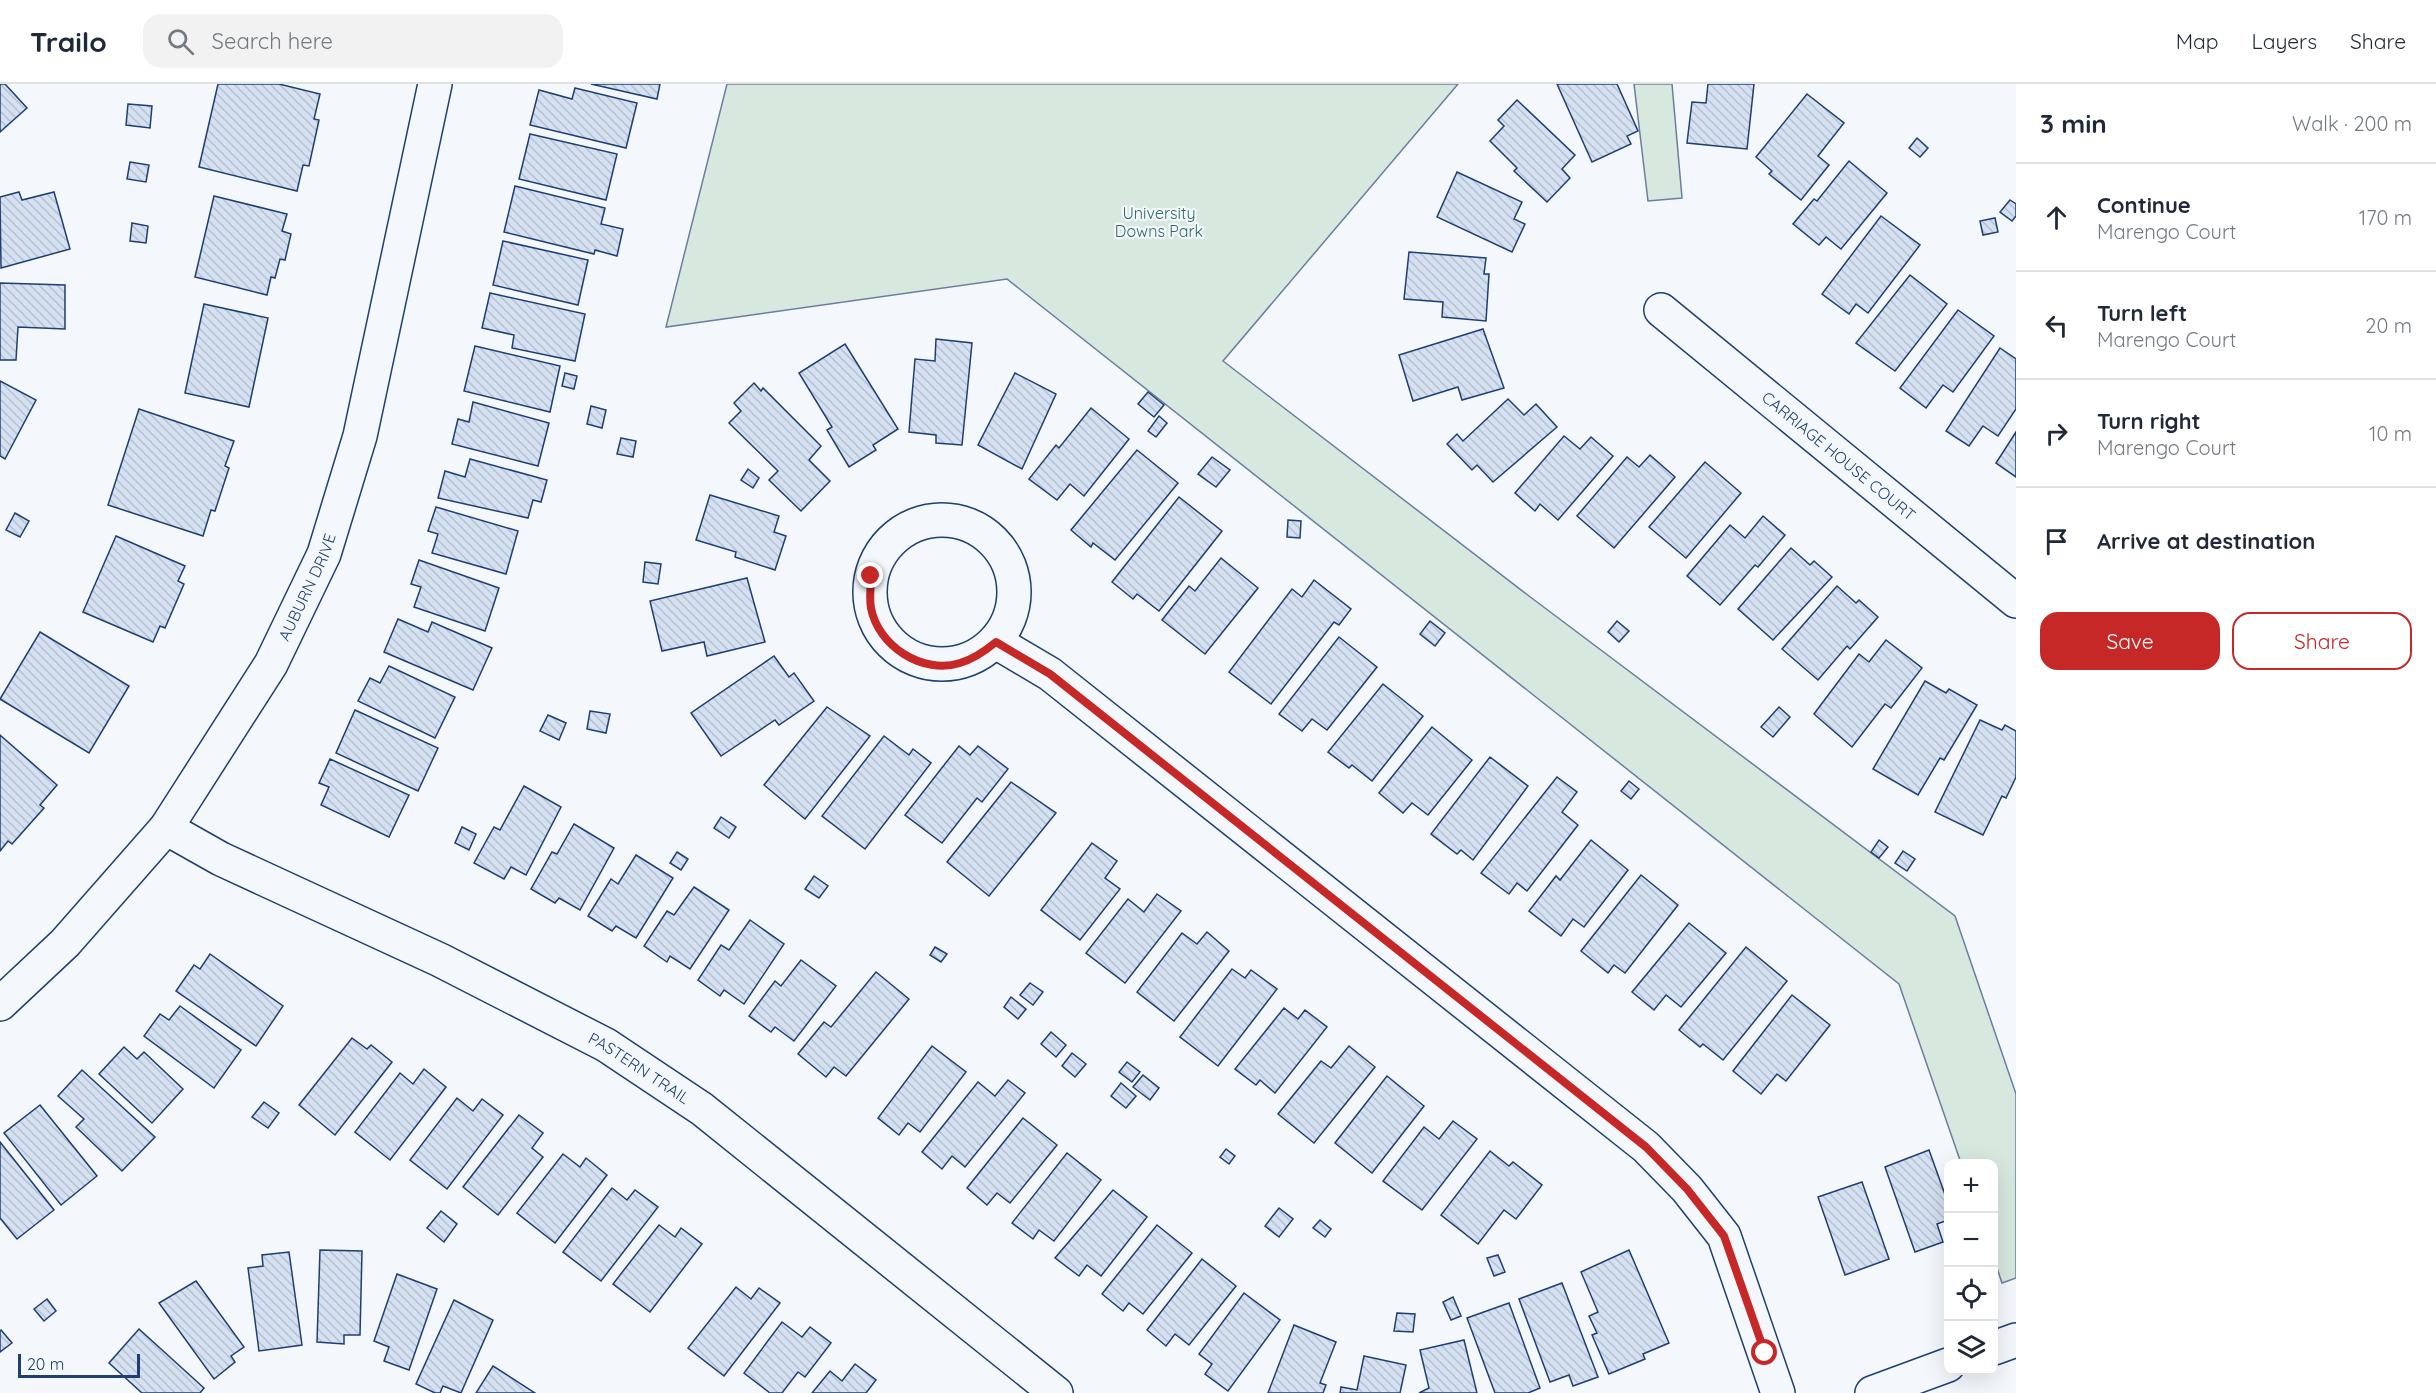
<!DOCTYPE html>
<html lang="en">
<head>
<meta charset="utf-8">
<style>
  :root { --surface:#fff; --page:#f2f2f3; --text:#1f2937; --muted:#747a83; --line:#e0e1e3; --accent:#c62828 }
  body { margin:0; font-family:Quicksand,sans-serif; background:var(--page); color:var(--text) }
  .controls { position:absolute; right:18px; bottom:18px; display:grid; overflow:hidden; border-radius:12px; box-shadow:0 6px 24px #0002 }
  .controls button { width:54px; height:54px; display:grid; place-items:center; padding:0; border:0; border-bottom:2px solid var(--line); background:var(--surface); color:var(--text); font:30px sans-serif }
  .scale { position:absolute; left:18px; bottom:15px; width:122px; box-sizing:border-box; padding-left:6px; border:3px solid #1d3f73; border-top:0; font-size:16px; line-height:21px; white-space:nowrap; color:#1d3f73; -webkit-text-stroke:4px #f4f7fb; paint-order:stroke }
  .stop { position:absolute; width:18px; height:18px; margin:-14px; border:4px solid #c62828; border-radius:50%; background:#fff }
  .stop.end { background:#c62828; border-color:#fff; box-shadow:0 2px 6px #0008 }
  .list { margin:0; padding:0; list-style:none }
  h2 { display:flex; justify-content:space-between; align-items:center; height:78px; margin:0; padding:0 24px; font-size:26px }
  h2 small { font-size:20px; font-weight:400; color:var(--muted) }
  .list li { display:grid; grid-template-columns:39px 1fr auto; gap:18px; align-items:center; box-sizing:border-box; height:108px; padding:0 24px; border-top:2px solid var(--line) }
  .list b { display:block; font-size:22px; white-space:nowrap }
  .list p { margin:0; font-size:20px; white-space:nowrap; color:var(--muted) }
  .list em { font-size:20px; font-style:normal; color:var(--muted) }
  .actions { display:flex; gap:12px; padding:18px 24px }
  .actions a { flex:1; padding:14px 0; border:2px solid var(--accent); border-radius:18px; text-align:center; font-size:21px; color:var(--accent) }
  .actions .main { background:var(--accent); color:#fff }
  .icon { flex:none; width:33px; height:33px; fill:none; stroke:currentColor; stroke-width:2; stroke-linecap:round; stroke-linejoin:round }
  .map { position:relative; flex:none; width:2016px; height:1309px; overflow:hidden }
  header { display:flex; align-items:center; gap:36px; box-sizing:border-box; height:84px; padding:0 30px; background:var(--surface); border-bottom:2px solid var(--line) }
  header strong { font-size:28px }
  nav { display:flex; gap:33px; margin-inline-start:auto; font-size:21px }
  .search { width:420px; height:54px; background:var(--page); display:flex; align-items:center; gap:15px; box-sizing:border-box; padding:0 21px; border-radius:18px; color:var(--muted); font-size:22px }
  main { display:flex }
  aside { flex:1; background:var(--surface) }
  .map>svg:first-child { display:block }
  .park { fill:#d7e8df; stroke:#687fa3; stroke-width:1.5 }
  .building { fill:url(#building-back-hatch); stroke:#1d3f73; stroke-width:1.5 }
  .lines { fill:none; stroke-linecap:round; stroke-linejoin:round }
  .minor-casing { stroke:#1d3f73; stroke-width:36 }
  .minor { stroke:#f4f7fb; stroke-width:33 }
  .route { stroke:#c62828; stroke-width:8 }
  .labels { text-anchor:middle; stroke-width:4.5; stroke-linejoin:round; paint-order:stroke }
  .park-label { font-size:16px; fill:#2c6c60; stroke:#f4f7fb }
  .street-label { font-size:16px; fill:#1d3f73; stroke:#f4f7fb }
</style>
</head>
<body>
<header>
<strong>Trailo</strong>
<div class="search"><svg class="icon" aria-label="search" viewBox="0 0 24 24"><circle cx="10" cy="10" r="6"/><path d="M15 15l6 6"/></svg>Search here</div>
<nav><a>Map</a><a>Layers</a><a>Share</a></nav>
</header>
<main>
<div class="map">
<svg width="2016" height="1309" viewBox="0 0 2016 1309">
  <defs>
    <pattern id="building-back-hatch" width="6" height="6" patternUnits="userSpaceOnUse" patternTransform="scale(1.5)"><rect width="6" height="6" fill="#d5e0f0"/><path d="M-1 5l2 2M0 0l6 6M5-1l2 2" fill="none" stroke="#b6c1d1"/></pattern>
  </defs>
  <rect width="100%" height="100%" fill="#f4f7fb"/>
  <g class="park">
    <path d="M727 0H1458L1223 277 1529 512 1955 832 2016 1010V1194L2002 1199 1994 1175V1080L1961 1079 1899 900 1007 195 666 243Z"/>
    <path d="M1634 0H1672L1682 114 1648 117Z"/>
  </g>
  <g class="building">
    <path d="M0 0H5L27 24 0 48Z"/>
    <path d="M218 0H279L320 10 314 35 319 36 309 82 303 81 297 107 199 83Z"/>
    <path d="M591 0H660L657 15Z"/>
    <path d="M1557 0H1617L1638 47 1627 52 1631 60 1592 78Z"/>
    <path d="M1708 0H1754L1747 65 1687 59 1692 18 1706 19Z"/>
    <path d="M575 4 637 19 626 64 530 41 539 6 572 15Z"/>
    <path d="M1807 10 1844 39 1818 72 1829 81 1801 116 1769 90 1772 87 1756 73Z"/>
    <path d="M1517 16 1575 71 1562 85 1570 94 1547 118 1514 87 1517 84 1490 57 1504 42 1498 36Z"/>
    <path d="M128 20 152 22 150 44 126 41Z"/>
    <path d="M530 50 617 70 606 116 519 95Z"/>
    <path d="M1917 54 1928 64 1920 73 1909 64Z"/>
    <path d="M1849 77 1887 109 1841 165 1826 153 1819 161 1793 140 1814 115 1817 117Z"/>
    <path d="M130 78 149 81 146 98 127 95Z"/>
    <path d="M1457 88 1522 118 1514 135 1525 140 1512 168 1437 133Z"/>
    <path d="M515 102 605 124 601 140 623 145 617 172 595 166 594 170 504 148Z"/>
    <path d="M19 108 22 116 54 108 70 165 1 184 0 113Z"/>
    <path d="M214 112 287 130 282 147 291 150 285 176 280 175 275 194 271 193 267 211 195 193Z"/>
    <path d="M2010 116 2016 120V132L2012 137 2000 128Z"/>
    <path d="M1881 132 1920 161 1868 229 1856 220 1849 230 1822 210Z"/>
    <path d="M1995 134 1998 148 1983 151 1980 137Z"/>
    <path d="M132 139 148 142 146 159 130 157Z"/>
    <path d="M503 157 588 176 578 221 493 201Z"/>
    <path d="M1409 168 1486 174 1484 190H1489L1486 237 1442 233 1443 218 1404 215Z"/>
    <path d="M1910 191 1947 220 1895 287 1856 259Z"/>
    <path d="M0 199 65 201V245L18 243 16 276H0Z"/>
    <path d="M490 209 585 230 575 277 512 264 514 251 482 244Z"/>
    <path d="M204 220 268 234 249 323 185 309Z"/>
    <path d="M1958 226 1994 252 1953 308 1943 301 1926 324 1900 304Z"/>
    <path d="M1483 245 1504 304 1462 316 1458 303 1413 317 1399 271Z"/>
    <path d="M936 255 972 259 962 361 936 359V351L909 348 915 275 935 277Z"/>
    <path d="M845 260 898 345 873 361 876 366 849 383 827 346 832 343 799 289Z"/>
    <path d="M475 262 560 282 550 328 464 307Z"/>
    <path d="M2000 264 2016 275V325L1998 352 1983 342 1969 362 1946 347Z"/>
    <path d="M565 289 577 292 574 305 562 302Z"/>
    <path d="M1015 289 1056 310 1022 385 978 361Z"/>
    <path d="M0 297 36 316 5 375 0 372Z"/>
    <path d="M754 299 761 307 763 304 821 362 809 376 830 397 801 427 769 396 778 387 729 339 741 327 734 319Z"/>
    <path d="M1148 308 1164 321 1154 333 1138 320Z"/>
    <path d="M1508 315 1524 331 1536 320 1557 343 1493 398 1477 381 1472 386 1447 360 1457 350 1463 357Z"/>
    <path d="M473 318 549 339 538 382 452 360 458 335 469 338Z"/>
    <path d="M591 322 606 326 602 344 587 340Z"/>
    <path d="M1091 324 1129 355 1084 412 1070 400 1057 416 1029 395 1056 361 1059 364Z"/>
    <path d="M139 325 234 357 225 382 229 384 215 427 211 426 203 452 108 421Z"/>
    <path d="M1159 332 1167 339 1156 353 1148 347Z"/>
    <path d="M2016 348V393L1996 379Z"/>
    <path d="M1564 352 1580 365 1591 353 1613 372 1558 436 1540 420 1535 427 1515 409Z"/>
    <path d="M621 354 636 357 633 373 617 370Z"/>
    <path d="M1137 366 1178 399 1115 476 1093 459 1091 463 1071 446Z"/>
    <path d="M1650 371 1675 393 1614 464 1577 432 1627 373 1639 383Z"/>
    <path d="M1212 373 1230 386 1216 403 1198 390Z"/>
    <path d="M470 375 547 396 541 418 533 416 528 434 438 414 445 387 465 393Z"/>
    <path d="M1705 378 1741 409 1686 474 1649 443Z"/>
    <path d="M748 385 759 394 753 404 741 396Z"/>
    <path d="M710 411 779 432 774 448 786 452 775 486 735 473 736 468 696 456Z"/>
    <path d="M1179 413 1222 447 1159 527 1137 510 1133 515 1112 498Z"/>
    <path d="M436 423 518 447 506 490 432 469 438 450 428 447Z"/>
    <path d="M15 429 29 437 20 453 6 446Z"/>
    <path d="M1763 432 1785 451 1758 483 1755 481 1720 521 1687 492 1730 441 1745 454Z"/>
    <path d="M1288 436 1301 437 1300 454 1287 453Z"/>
    <path d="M116 452 185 482 178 497 184 500 165 544 160 542 153 558 83 528Z"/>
    <path d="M1791 464 1810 481 1814 477 1832 493 1773 556 1738 525Z"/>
    <path d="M1221 474 1258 504 1205 570 1162 536 1189 502 1195 507Z"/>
    <path d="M419 476 499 504 485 547 414 523 421 503 411 500Z"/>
    <path d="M645 478 661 480 658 500 643 498Z"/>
    <path d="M747 494 765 558 707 572 704 558 662 567 650 517Z"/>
    <path d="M1314 496 1351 525 1339 541 1334 538 1271 620 1229 588 1292 505 1302 513Z"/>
    <path d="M1837 502 1856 519 1859 516 1878 533 1850 565 1847 562 1818 596 1782 565Z"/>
    <path d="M398 535 428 548 432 538 492 564 473 606 384 568Z"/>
    <path d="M1430 537 1445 549 1435 562 1420 550Z"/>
    <path d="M1617 537 1629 547 1619 558 1608 548Z"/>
    <path d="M40 548 129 602 89 669 0 615Z"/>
    <path d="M1339 553 1377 583 1327 646 1312 635 1302 647 1279 630Z"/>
    <path d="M1886 556 1922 584 1891 624 1885 620 1852 663 1814 630 1859 570 1869 578Z"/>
    <path d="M774 572 789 593 794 589 814 617 779 641 775 636 721 672 691 629Z"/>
    <path d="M389 582 455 613 435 654 358 617 370 594 380 599Z"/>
    <path d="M1925 597 1946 609 1949 605 1977 621 1944 676 1940 674 1918 711 1873 685Z"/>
    <path d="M1383 600 1423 632 1372 697 1352 681 1349 684 1328 668Z"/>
    <path d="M827 623 870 652 805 735 764 701Z"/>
    <path d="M1779 623 1790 633 1773 653 1761 643Z"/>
    <path d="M355 626 438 664 418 707 336 669Z"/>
    <path d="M590 627 610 630 606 649 587 645Z"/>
    <path d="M548 631 566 639 559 656 540 647Z"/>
    <path d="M1980 636 2002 646 2005 641 2016 647V693L2006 714 2002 712 1983 751 1935 728Z"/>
    <path d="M1432 643 1472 676 1428 731 1412 719 1403 729 1379 709Z"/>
    <path d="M0 651 57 701 40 721 44 724 12 760 8 757 0 767Z"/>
    <path d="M884 652 909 671 913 665 931 679 865 765 822 732Z"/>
    <path d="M959 662 970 671 978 662 1008 685 982 718 977 714 942 759 905 731Z"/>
    <path d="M1490 673 1528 702 1473 776 1461 766 1457 770 1431 750Z"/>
    <path d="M330 675 409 711 389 753 321 721 329 703 319 699Z"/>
    <path d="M1557 693 1577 708 1562 728 1578 741 1527 807 1517 799 1509 810 1481 789Z"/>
    <path d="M1629 697 1639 705 1631 715 1621 707Z"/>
    <path d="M1011 698 1056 729 989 812 947 778Z"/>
    <path d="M524 702 561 723 526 791 511 783 504 795 474 779 494 743 500 746Z"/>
    <path d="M721 733 736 743 729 754 714 744Z"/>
    <path d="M574 740 614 764 580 826 559 814 555 819 531 805 552 768 557 770Z"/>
    <path d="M462 743 476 750 469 766 455 759Z"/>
    <path d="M1591 756 1628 786 1584 843 1573 835 1561 852 1529 827 1556 792 1560 796Z"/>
    <path d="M1879 756 1888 763 1879 774 1871 768Z"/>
    <path d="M1092 759 1117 777 1105 794 1120 805 1080 856 1041 826Z"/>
    <path d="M1903 767 1915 775 1907 787 1895 779Z"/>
    <path d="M677 768 688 775 681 786 670 779Z"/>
    <path d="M636 771 673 794 636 854 616 842 612 847 588 832 611 795 618 800Z"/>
    <path d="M1641 791 1678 821 1625 889 1614 881 1608 889 1581 867Z"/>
    <path d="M814 792 828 802 819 814 805 805Z"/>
    <path d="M694 803 729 826 690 885 670 872 667 878 644 862 667 827 674 831Z"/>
    <path d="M1157 810 1181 827 1125 899 1086 869 1128 815 1144 828Z"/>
    <path d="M750 836 784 860 744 920 724 906 720 912 698 896 721 861 729 866Z"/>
    <path d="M1689 839 1726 869 1681 923 1666 911 1654 926 1632 908Z"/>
    <path d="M1207 848 1229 867 1174 937 1137 908 1182 849 1197 860Z"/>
    <path d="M935 863 947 870 941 878 930 871Z"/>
    <path d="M1746 863 1787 897 1723 976 1703 960 1700 963 1679 946Z"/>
    <path d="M210 870 283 922 256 962 176 907 194 881 200 885Z"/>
    <path d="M801 876 836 902 794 957 775 943 771 948 749 932 775 897 781 902Z"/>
    <path d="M1232 885 1245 894 1251 886 1277 905 1218 982 1180 953Z"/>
    <path d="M876 888 909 915 846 992 834 983 826 993 798 970 824 938 831 943Z"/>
    <path d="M1030 899 1043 908 1033 921 1020 911Z"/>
    <path d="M1792 911 1830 941 1786 997 1777 990 1761 1010 1733 987Z"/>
    <path d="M1011 913 1026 925 1018 935 1004 923Z"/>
    <path d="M180 922 241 966 214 1004 144 952 160 930 169 936Z"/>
    <path d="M1284 924 1298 935 1305 926 1327 943 1275 1009 1260 996 1256 1001 1235 985Z"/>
    <path d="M1051 948 1066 961 1056 973 1041 960Z"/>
    <path d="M352 954 367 965 371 961 392 978 335 1051 299 1021Z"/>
    <path d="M932 962 966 988 920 1048 908 1039 899 1051 878 1034Z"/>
    <path d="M1349 962 1375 983 1314 1059 1278 1030 1321 977 1331 984Z"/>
    <path d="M124 963 137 975 144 968 183 1005 152 1039 99 990Z"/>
    <path d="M1072 969 1086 980 1075 993 1062 982Z"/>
    <path d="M1127 978 1140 988 1132 998 1119 988Z"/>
    <path d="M424 985 446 1003 390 1076 355 1048 400 989 413 1000Z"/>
    <path d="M82 986 155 1053 122 1087 76 1043 84 1035 58 1012Z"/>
    <path d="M1143 991 1159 1004 1150 1016 1133 1003Z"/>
    <path d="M1387 992 1424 1022 1372 1089 1335 1059Z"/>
    <path d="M1008 996 1025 1009 965 1083 952 1072 942 1085 922 1068 978 998 995 1012Z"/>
    <path d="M1121 999 1136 1012 1126 1024 1111 1012Z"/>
    <path d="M457 1014 473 1027 482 1015 503 1031 447 1105 410 1076Z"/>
    <path d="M264 1018 279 1029 268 1044 252 1033Z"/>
    <path d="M40 1021 97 1092 61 1121 4 1049Z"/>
    <path d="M519 1031 543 1049 532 1064 543 1073 498 1131 463 1103Z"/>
    <path d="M1023 1034 1057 1061 1010 1119 997 1109 987 1121 967 1104Z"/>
    <path d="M1453 1037 1477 1055 1422 1126 1383 1097 1424 1043 1439 1055Z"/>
    <path d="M0 1058 54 1126 17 1155 0 1134Z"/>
    <path d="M1226 1065 1235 1072 1229 1080 1220 1073Z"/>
    <path d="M1929 1066 1948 1119V1136L1937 1140 1943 1158 1915 1168 1885 1083Z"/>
    <path d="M1490 1067 1509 1082 1513 1078 1542 1101 1516 1135 1504 1126 1478 1160 1441 1131Z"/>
    <path d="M1067 1069 1101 1096 1054 1157 1039 1146 1033 1155 1012 1139Z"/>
    <path d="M563 1070 580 1083 586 1074 607 1091 555 1159 517 1129Z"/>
    <path d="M1862 1098 1889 1175 1845 1191 1818 1113Z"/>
    <path d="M612 1104 627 1116 635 1106 658 1123 601 1197 563 1168Z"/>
    <path d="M1113 1106 1147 1133 1101 1192 1087 1181 1079 1192 1055 1174Z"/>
    <path d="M1279 1124 1293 1135 1279 1153 1265 1142Z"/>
    <path d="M441 1127 457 1140 444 1158 427 1144Z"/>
    <path d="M1320 1136 1331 1145 1325 1153 1313 1144Z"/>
    <path d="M659 1141 675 1153 681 1144 702 1160 650 1228 613 1200Z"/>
    <path d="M1157 1141 1192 1169 1143 1230 1129 1219 1123 1227 1102 1210Z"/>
    <path d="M320 1166 362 1167 360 1251H344V1260L317 1258Z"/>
    <path d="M1629 1166 1669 1259 1643 1270 1645 1275 1609 1290 1592 1251 1597 1249 1589 1232 1598 1228 1581 1188Z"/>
    <path d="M289 1168 302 1261 259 1267 248 1184 263 1182 262 1171Z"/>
    <path d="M1498 1171 1505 1188 1494 1192 1487 1174Z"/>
    <path d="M1202 1175 1236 1202 1189 1261 1175 1250 1166 1262 1147 1246Z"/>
    <path d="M397 1190 437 1205 409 1286 384 1277 389 1263 374 1257Z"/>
    <path d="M196 1197 244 1263 231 1272 235 1278 214 1295 159 1219Z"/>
    <path d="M1562 1199 1598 1293 1573 1302 1569 1291 1550 1298 1519 1215Z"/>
    <path d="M736 1203 751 1215 759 1204 780 1219 724 1292 688 1264Z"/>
    <path d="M1244 1209 1280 1236 1228 1307 1205 1290 1212 1280 1199 1270Z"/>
    <path d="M1453 1213 1461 1232 1451 1236 1443 1218Z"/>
    <path d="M47 1215 56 1227 44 1237 34 1225Z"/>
    <path d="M454 1216 493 1236 461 1309 443 1302 440 1309H435L416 1300Z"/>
    <path d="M1509 1219 1540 1304 1528 1309H1495L1467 1234Z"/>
    <path d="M1397 1229 1415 1230 1413 1248 1394 1247Z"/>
    <path d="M782 1238 802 1253 810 1243 831 1259 805 1293 798 1288 782 1309H770L744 1289Z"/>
    <path d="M1294 1241 1336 1258 1320 1299 1326 1301 1323 1309H1268Z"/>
    <path d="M139 1245 204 1304 200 1309H142L109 1279Z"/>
    <path d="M1 1246 12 1259 0 1268V1247Z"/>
    <path d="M1464 1256 1477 1309H1419L1429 1304 1420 1266Z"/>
    <path d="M1364 1272 1406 1281 1400 1309H1340L1341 1303 1357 1306Z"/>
    <path d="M855 1280 876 1296 866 1309H812L830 1287 842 1297Z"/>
    <path d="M493 1282 535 1309H476Z"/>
  </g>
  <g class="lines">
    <defs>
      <g id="minor">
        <path id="s1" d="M1661 226 2016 517"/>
        <circle cx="942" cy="508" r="72"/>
        <path d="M996 558 1050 590 1646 1063 1687 1105 1724 1152 1778 1309"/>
        <path id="s2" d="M166 744 221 775 440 876 606 961 702 1025 1056 1309"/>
        <path id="s3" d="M0 920 65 859 166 744 271 580 324 470 360 352 435 0"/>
        <path d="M1994 1264 2016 1256"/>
        <path d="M1872 1309 1948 1281"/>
      </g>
    </defs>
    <use href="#minor" class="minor-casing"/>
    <use href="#minor" class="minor"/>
  </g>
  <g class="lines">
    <path class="route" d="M871 492C871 502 869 514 871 524 878 562 923 591 960 579 974 575 985 567 996 558L1050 590 1646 1063 1687 1105 1724 1152 1765 1269"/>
  </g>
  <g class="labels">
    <g class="park-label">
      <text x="1159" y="135">University<tspan x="1159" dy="18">Downs Park</tspan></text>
    </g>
    <g class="street-label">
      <text dy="6" stroke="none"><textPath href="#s1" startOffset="230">CARRIAGE HOUSE COURT</textPath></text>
      <text dy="6" stroke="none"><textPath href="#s3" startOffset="522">AUBURN DRIVE</textPath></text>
      <text dy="6" stroke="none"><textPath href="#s2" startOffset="531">PASTERN TRAIL</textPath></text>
    </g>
  </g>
</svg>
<div class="controls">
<button>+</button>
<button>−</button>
<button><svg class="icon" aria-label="locate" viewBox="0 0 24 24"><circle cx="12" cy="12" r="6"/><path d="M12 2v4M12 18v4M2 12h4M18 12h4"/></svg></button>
<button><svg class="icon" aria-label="layers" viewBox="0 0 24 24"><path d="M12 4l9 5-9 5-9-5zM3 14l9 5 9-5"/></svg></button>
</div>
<div class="scale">20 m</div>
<div class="stop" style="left:1765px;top:1269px"></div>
<div class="stop end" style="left:871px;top:492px"></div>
</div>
<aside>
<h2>3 min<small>Walk · 200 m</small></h2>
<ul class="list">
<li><svg class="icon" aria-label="ahead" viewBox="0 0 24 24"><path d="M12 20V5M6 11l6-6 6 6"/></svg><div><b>Continue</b><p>Marengo Court</p></div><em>170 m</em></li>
<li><svg class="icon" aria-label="left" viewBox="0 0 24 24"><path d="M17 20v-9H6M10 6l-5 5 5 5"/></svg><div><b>Turn left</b><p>Marengo Court</p></div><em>20 m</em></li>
<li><svg class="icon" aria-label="right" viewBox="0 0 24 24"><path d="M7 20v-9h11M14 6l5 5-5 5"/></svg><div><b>Turn right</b><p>Marengo Court</p></div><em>10 m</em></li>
<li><svg class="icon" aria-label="arrive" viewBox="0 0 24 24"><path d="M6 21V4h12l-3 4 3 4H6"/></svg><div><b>Arrive at destination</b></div></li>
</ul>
<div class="actions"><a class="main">Save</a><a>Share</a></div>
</aside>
</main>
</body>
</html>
